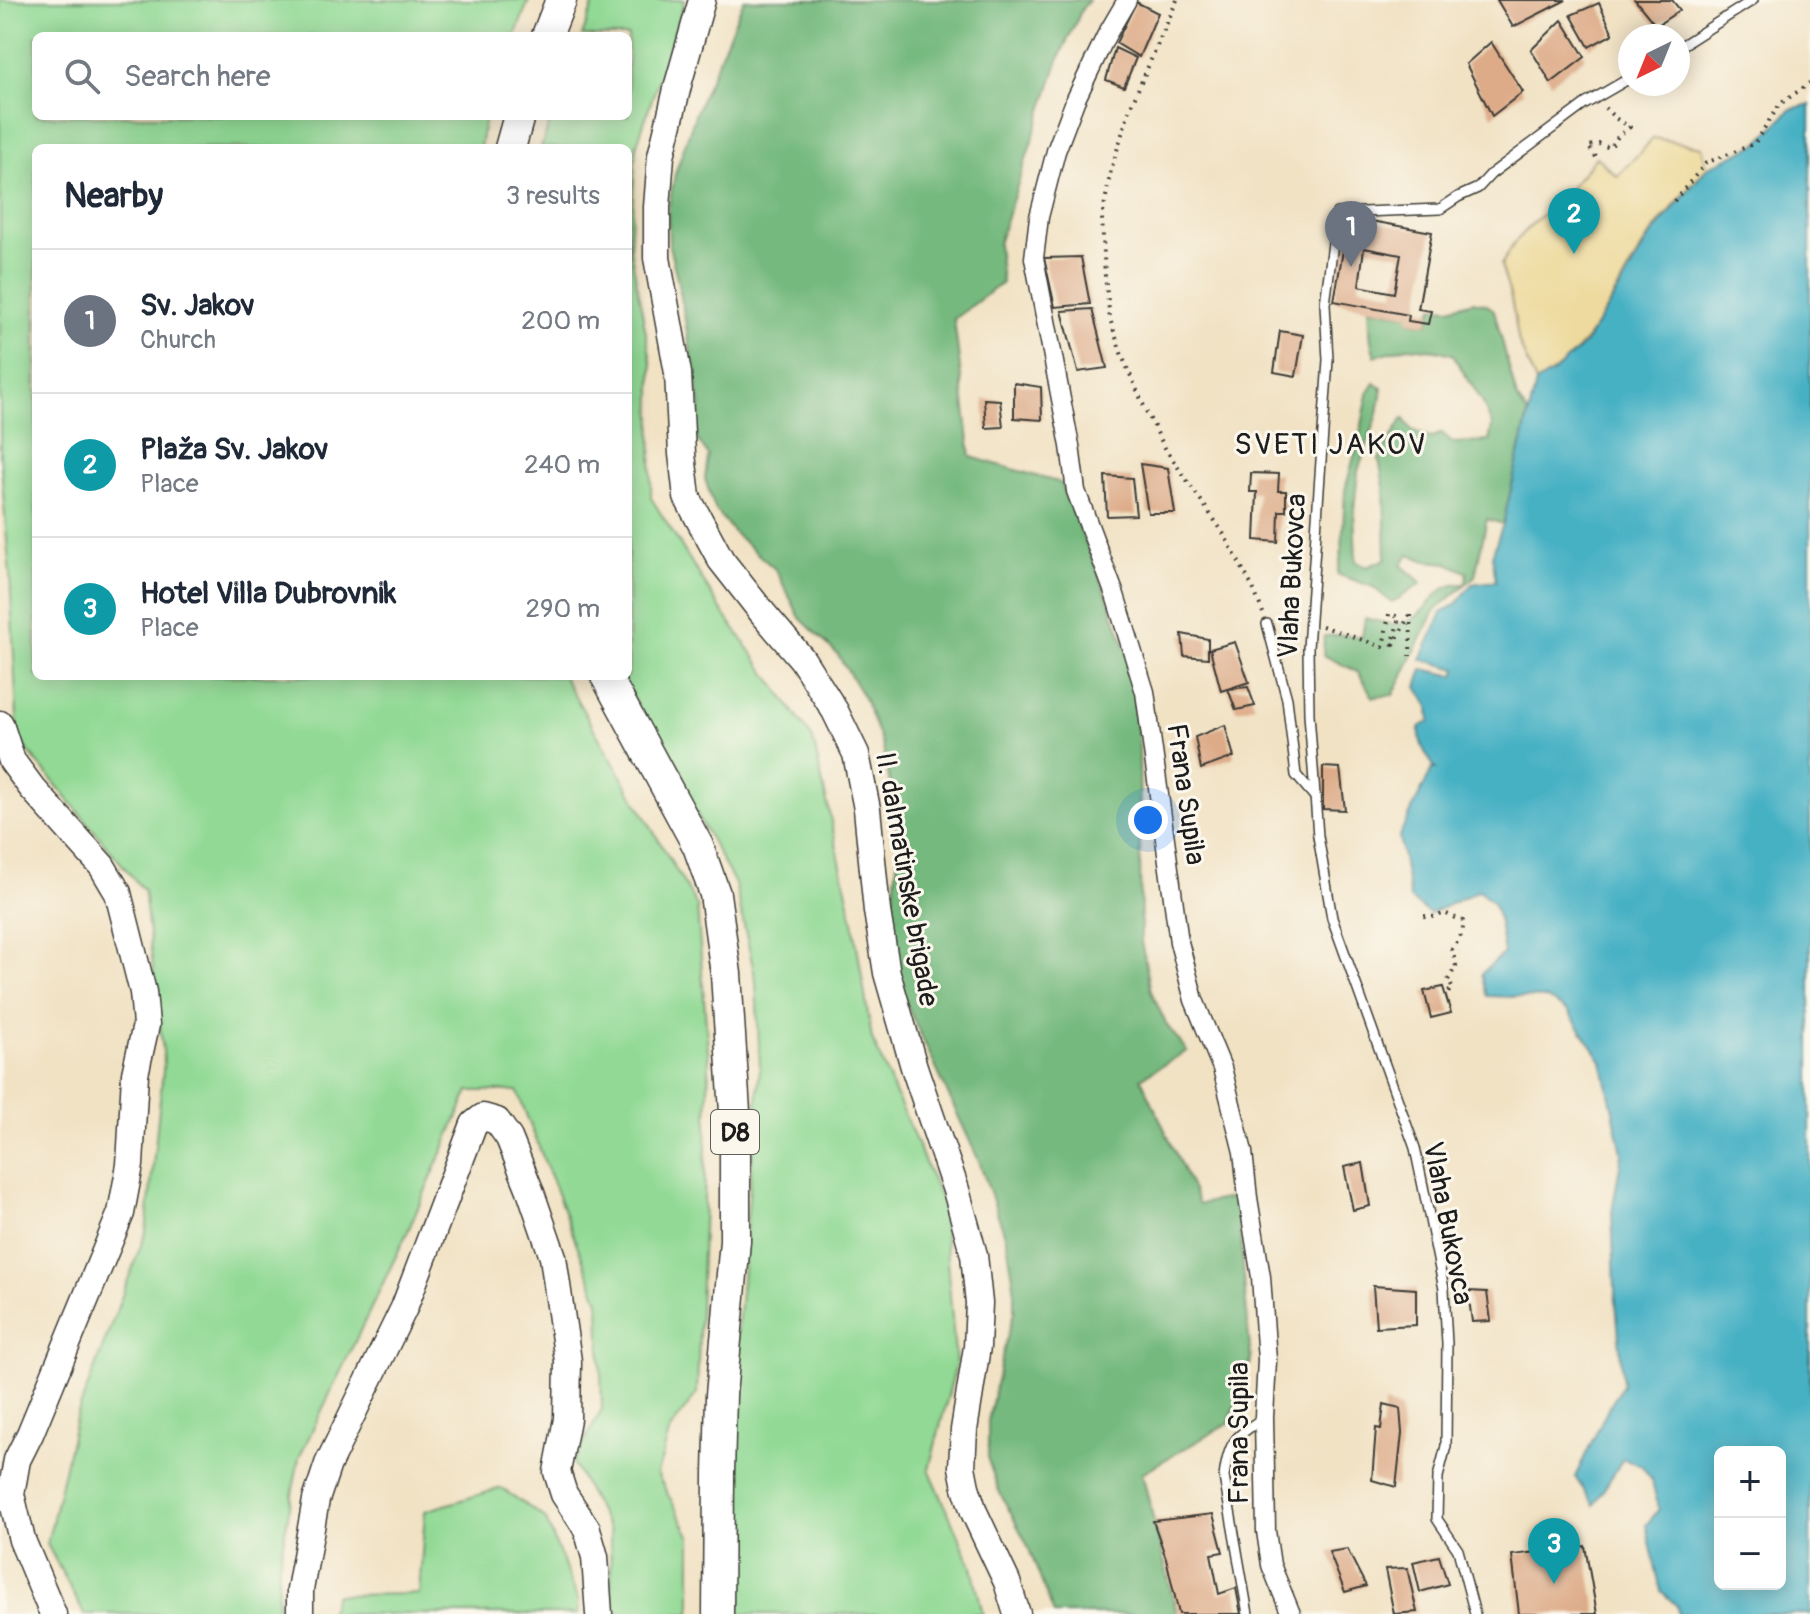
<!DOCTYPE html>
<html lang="en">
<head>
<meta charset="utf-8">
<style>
  :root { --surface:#fff; --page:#f2f2f3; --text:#1f2937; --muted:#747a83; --line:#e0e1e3; --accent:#1f6fb2 }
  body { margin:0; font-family:Pangolin,sans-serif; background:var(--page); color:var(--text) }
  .controls { position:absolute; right:24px; bottom:24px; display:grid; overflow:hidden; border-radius:12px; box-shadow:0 4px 20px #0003 }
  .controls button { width:72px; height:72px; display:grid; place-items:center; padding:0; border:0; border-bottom:2px solid var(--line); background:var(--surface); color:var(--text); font:40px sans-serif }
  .compass { position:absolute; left:1618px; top:24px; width:72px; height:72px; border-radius:50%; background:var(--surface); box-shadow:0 4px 20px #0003; rotate:223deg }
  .you { position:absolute; left:1148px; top:820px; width:28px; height:28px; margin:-20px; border:6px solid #fff; border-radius:50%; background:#1a73e8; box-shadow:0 0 0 12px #1a73e833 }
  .badge { display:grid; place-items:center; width:52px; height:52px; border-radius:50%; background:var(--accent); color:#fff; font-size:26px; font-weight:700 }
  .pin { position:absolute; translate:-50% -66px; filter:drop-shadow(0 2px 4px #0008) }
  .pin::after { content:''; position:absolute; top:42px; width:28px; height:24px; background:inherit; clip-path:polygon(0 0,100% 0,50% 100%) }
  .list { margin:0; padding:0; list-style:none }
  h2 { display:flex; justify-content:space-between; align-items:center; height:104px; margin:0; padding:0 32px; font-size:34px }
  h2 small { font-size:26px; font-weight:400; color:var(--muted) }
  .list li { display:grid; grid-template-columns:52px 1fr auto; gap:24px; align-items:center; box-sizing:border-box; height:144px; padding:0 32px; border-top:2px solid var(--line) }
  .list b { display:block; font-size:30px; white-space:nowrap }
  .list p { margin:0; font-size:26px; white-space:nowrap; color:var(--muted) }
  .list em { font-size:26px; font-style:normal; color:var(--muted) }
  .icon { flex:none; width:44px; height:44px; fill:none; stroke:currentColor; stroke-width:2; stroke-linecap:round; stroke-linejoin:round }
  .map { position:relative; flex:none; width:1810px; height:1614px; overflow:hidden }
  .search { position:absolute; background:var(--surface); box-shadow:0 4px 20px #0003; left:32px; top:32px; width:600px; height:88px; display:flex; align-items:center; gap:20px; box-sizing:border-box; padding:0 28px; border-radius:12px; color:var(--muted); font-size:30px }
  .panel { position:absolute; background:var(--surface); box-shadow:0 4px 20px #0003; left:32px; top:144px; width:600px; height:536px; border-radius:12px }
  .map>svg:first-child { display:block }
  .green { fill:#91d994; stroke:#567a58; stroke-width:2 }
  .forest { fill:#74b97e; stroke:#486a4d; stroke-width:2 }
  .sand { fill:#eeda9e; stroke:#857b5d; stroke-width:2 }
  .water { fill:#46b1c4; stroke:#316670; stroke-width:2; fill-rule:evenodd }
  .building { fill:#ddab88; fill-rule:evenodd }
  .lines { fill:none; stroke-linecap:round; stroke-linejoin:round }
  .lane-casing { stroke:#3c3a35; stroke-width:12 }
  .street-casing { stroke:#3c3a35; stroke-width:21 }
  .secondary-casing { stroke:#3c3a35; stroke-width:29 }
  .primary-casing { stroke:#3c3a35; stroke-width:33 }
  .path { stroke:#3c3a35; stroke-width:4; stroke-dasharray:2 6; stroke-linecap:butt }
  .lane { stroke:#fff; stroke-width:9 }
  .street { stroke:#fff; stroke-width:18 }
  .secondary { stroke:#fff; stroke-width:26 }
  .primary { stroke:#fff; stroke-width:30 }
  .labels { text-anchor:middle; stroke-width:6; stroke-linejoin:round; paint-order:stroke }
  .shield { fill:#fbf7ec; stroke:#5f5e5a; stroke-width:2 }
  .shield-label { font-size:26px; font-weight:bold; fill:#1c1c1c }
  .street-label { font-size:28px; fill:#1c1c1c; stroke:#fbf7ec }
  .neighbourhood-label { font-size:30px; letter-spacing:2px; fill:#1c1c1c; stroke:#fbf7ec }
</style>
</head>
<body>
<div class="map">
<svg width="1810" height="1614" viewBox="0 0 1810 1614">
  <rect width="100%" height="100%" fill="#fbf7ec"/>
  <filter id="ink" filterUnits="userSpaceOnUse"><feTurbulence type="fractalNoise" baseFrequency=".0125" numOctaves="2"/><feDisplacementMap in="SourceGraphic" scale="16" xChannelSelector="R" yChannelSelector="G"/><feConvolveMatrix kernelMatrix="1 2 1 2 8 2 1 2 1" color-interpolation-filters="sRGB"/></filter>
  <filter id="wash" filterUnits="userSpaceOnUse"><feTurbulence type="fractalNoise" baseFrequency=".006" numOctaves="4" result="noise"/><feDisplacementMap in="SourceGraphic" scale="32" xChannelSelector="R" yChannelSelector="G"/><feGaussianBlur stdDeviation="1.8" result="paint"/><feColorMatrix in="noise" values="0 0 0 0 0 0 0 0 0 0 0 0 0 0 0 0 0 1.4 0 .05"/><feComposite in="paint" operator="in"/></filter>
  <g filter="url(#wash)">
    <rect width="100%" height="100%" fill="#f1e2c4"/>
    <g class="green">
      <path d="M0 0H529L515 36H36V116H485L480 148H36V676H563L697 906 709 1064 697 1393 670 1430 657 1474 691 1537V1614H612L610 1532 573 1463 602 1409 599 1301 517 1091H469L407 1233 299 1458 279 1564 277 1614H84L47 1544 76 1418 146 1232 164 1061 144 891 18 739 10 576 0 455Z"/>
      <path d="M595 0H685L636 147 630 248 652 366 651 498 722 611 813 739 853 921 872 1039 942 1202 956 1365 929 1469 972 1567 983 1614H736L737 1339 760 1068 756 981 735 884 621 676H628V148H541L552 116H628V36H582Z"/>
      <path d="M501 1488 545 1518 578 1599V1614H329L335 1595 419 1594 425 1511Z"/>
    </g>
    <g class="forest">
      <path d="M744 0H1089L1083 7 1060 56 998 244 1002 283 954 319 971 457 1061 483 1104 587 1131 663 1139 747 1141 942 1151 991 1166 1024 1187 1051 1141 1078 1199 1204 1237 1197 1251 1361 1229 1423 1142 1473 1177 1614H1054L1027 1544 999 1491 988 1460V1421L1002 1357 1014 1312V1285L1007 1241 979 1161 893 975 891 912 899 849 893 800 883 747 864 698 838 655 800 618 776 570 735 534 715 509 705 479 708 455 695 436 700 404 679 286 669 246 668 210 675 174 696 112Z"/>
      <path d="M1473 301 1486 304 1494 310 1517 398 1528 414 1503 524 1487 519 1475 576 1435 611 1393 695 1373 697 1358 672 1323 655 1324 636 1346 635 1362 637 1365 618C1375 620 1387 625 1397 624 1430 621 1429 582 1465 584L1468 573 1448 563 1426 561 1409 554 1401 565 1422 583 1392 603 1373 587 1337 574 1342 550 1345 490 1360 435 1368 394 1375 383 1382 388 1378 414 1358 471 1354 510 1356 561 1366 567 1386 559 1384 487 1379 459 1403 418 1412 430 1431 438 1442 433 1453 443 1489 441 1492 426 1482 401 1452 354 1436 350 1408 347 1375 356C1368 338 1371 326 1369 308L1409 315V321L1428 324 1433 307 1450 308Z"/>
    </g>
    <path class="sand" d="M1654 138 1702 147 1707 168C1687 191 1665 214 1647 239 1611 293 1597 348 1536 383L1519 343 1511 298 1501 265 1515 242 1536 220 1561 199 1596 157 1617 176Z"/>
    <path class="water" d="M1810 104V1614H1678L1677 1606 1661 1591 1646 1525 1659 1509 1651 1479 1642 1466 1623 1459 1594 1505 1575 1477 1606 1412 1623 1385 1615 1290 1612 1212 1622 1153 1602 1061 1568 1011 1545 998 1487 996 1481 974 1504 953 1498 917 1493 903 1479 890 1430 914 1410 899 1399 836 1432 769H1436C1426 755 1418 744 1420 727L1430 721 1429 707 1417 687 1423 669 1455 676 1457 669 1421 659 1442 613 1458 602 1472 584 1496 581 1492 555 1503 524 1536 383 1554 372 1585 343 1620 288 1648 239 1707 168 1757 144 1791 109ZM1720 1452H1780V1584H1720Z"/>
    <g id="blocks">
      <g class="building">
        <path d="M1497 0H1566L1513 27Z"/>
        <path d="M1635 0H1672L1680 10 1656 26Z"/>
        <path d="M1136 2 1158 13 1139 57 1116 43Z"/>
        <path d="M1599 3 1613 34 1589 47 1571 15Z"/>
        <path d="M1562 20 1585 57 1551 83 1531 50Z"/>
        <path d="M1491 42 1523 92 1492 116 1466 64Z"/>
        <path d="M1115 48 1136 58 1124 87 1106 80Z"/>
        <path d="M1349 217 1432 232 1418 309 1431 311 1428 324 1408 321 1409 315 1334 301ZM1364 248 1401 255 1394 293 1359 286Z"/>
        <path d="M1081 257 1090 304 1055 307 1044 258Z"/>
        <path d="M1092 309 1107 368 1078 372 1062 311Z"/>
        <path d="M1280 331 1303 335 1296 376 1274 372Z"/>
        <path d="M1014 383 1041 387 1042 420 1014 418Z"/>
        <path d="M984 399 1000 400 1003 427 986 428Z"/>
        <path d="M1140 464 1168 468 1175 513H1148Z"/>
        <path d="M1251 473 1279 474 1278 491H1286V511H1279L1278 542 1255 540 1257 492H1250Z"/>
        <path d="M1105 476 1132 478 1136 515 1107 516Z"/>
        <path d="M1182 634 1208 639V658L1184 656Z"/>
        <path d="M1235 642 1249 682 1221 691 1210 649Z"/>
        <path d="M1248 687 1255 706 1236 710 1228 689Z"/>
        <path d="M1225 725 1234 757 1201 769 1195 737Z"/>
        <path d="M1323 767 1340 768 1345 810 1323 809Z"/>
        <path d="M1443 987 1451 1013 1431 1018 1424 991Z"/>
        <path d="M1363 1163 1370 1206 1353 1210 1344 1167Z"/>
        <path d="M1373 1286 1416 1289V1325L1376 1327Z"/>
        <path d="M1468 1291 1487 1292 1491 1321 1472 1322Z"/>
        <path d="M1384 1404 1400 1408 1402 1433 1396 1487 1372 1480 1376 1428 1381 1429Z"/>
        <path d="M1213 1514 1223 1552 1211 1554 1219 1594 1236 1588 1241 1614H1179L1166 1558 1153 1521Z"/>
        <path d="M1585 1546 1597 1614H1519L1512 1555Z"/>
        <path d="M1347 1549 1366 1586 1345 1592 1329 1552Z"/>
        <path d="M1439 1556 1448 1584 1420 1592 1413 1562Z"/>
        <path d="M1407 1568 1417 1612 1394 1614 1385 1569Z"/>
      </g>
    </g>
  </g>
  <g filter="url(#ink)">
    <use href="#blocks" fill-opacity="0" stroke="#3c3a35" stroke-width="2"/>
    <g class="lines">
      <defs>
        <g id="lane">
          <path d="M1678 48 1753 0"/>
          <path d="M1267 624 1287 699 1296 775 1315 797"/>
          <path d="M1248 1614 1224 1477C1229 1439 1235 1438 1264 1417"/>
          <path d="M1475 1614 1458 1550 1437 1519 1438 1477 1446 1446 1447 1344 1444 1289 1429 1215 1415 1148 1332 918 1318 836 1309 714 1308 648 1328 360 1325 304 1337 213 1440 209 1458 197 1478 188 1491 174 1585 104 1630 78"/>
        </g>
        <path id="street" d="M1127 0 1106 36 1075 101 1056 151 1039 217 1034 258 1070 446 1076 491 1115 595 1145 692 1179 942 1194 1000 1222 1068 1243 1152 1248 1198 1261 1277 1267 1360 1264 1417 1266 1531 1271 1565 1291 1614"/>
        <g id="secondary">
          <path d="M702 0 679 81 661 156 657 207V258L678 373 682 454 687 497 721 560 761 611 802 659 835 711 856 754 867 809 877 911 887 973 914 1067 956 1190 974 1255 979 1303 977 1347 964 1430 962 1467 966 1487 974 1512 1007 1582 1017 1614"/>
          <path d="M0 724 12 761 32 788 102 866 118 893 143 992 146 1025 135 1074 130 1165 121 1213 30 1434 17 1460 11 1494 22 1540 53 1614"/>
          <path d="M300 1614V1590L316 1500 328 1464 404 1308 474 1124 483 1117 497 1121 509 1138 530 1190 553 1257 568 1361 567 1419 557 1472 564 1494 587 1529 595 1557 599 1614"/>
        </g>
        <g id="primary">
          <path d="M547 36 561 0"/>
          <path d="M510 148 519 116"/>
          <path d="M606 676 698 846 715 894 726 974 735 1112V1241L721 1395 719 1474 718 1614"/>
        </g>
      </defs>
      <use href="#lane" class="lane-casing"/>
      <use href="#street" class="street-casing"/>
      <use href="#secondary" class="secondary-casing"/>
      <use href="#primary" class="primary-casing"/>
      <g class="path">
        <path d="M1177 0 1130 108 1111 170 1102 218 1105 276 1110 319 1122 356 1147 413 1166 450 1222 531 1253 588 1263 613"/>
        <path d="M1596 157 1588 146 1600 144 1610 148 1619 135 1630 127 1615 118 1605 108"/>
        <path d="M1674 201 1706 163 1754 144 1780 104 1810 83"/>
        <path d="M1322 626 1383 647 1389 614 1399 617 1392 648 1411 612 1410 656"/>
        <path d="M1424 916 1436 917 1444 913 1463 921C1464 933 1459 940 1452 949L1456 966 1448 980 1453 989 1445 994"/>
      </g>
      <use href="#lane" class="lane"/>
      <use href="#street" class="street"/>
      <use href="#secondary" class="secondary"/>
      <use href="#primary" class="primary"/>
    </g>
  </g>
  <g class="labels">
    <rect class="shield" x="711" y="1110" width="48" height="44" rx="6"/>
    <g class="shield-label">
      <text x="735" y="1141">D8</text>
    </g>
    <g class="street-label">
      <text transform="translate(1291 576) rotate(-87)" y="10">Vlaha Bukovca</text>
      <text transform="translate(1187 794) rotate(82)" y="10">Frana Supila</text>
      <text transform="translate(908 879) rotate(80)" y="10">II. dalmatinske brigade</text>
      <text transform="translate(1449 1223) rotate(79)" y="10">Vlaha Bukovca</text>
      <text transform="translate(1238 1433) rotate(-90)" y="10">Frana Supila</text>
    </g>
    <g class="neighbourhood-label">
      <text x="1331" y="454">SVETI JAKOV</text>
    </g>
  </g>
</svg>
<div class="controls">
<button>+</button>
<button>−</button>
</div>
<svg class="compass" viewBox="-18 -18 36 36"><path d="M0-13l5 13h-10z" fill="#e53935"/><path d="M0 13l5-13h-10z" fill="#747a83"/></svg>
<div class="you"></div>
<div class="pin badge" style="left:1351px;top:267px;background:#6b7280">1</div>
<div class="pin badge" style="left:1574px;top:254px;background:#0f9aa8">2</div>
<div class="pin badge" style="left:1554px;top:1584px;background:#0f9aa8">3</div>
<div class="search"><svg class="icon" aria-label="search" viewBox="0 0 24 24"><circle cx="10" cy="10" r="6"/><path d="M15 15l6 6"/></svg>Search here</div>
<section class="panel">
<h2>Nearby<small>3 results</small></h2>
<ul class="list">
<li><span class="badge" style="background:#6b7280">1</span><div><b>Sv. Jakov</b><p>Church</p></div><em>200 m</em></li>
<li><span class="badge" style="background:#0f9aa8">2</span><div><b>Plaža Sv. Jakov</b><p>Place</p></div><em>240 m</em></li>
<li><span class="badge" style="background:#0f9aa8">3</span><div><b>Hotel Villa Dubrovnik</b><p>Place</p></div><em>290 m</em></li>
</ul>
</section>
</div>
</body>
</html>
